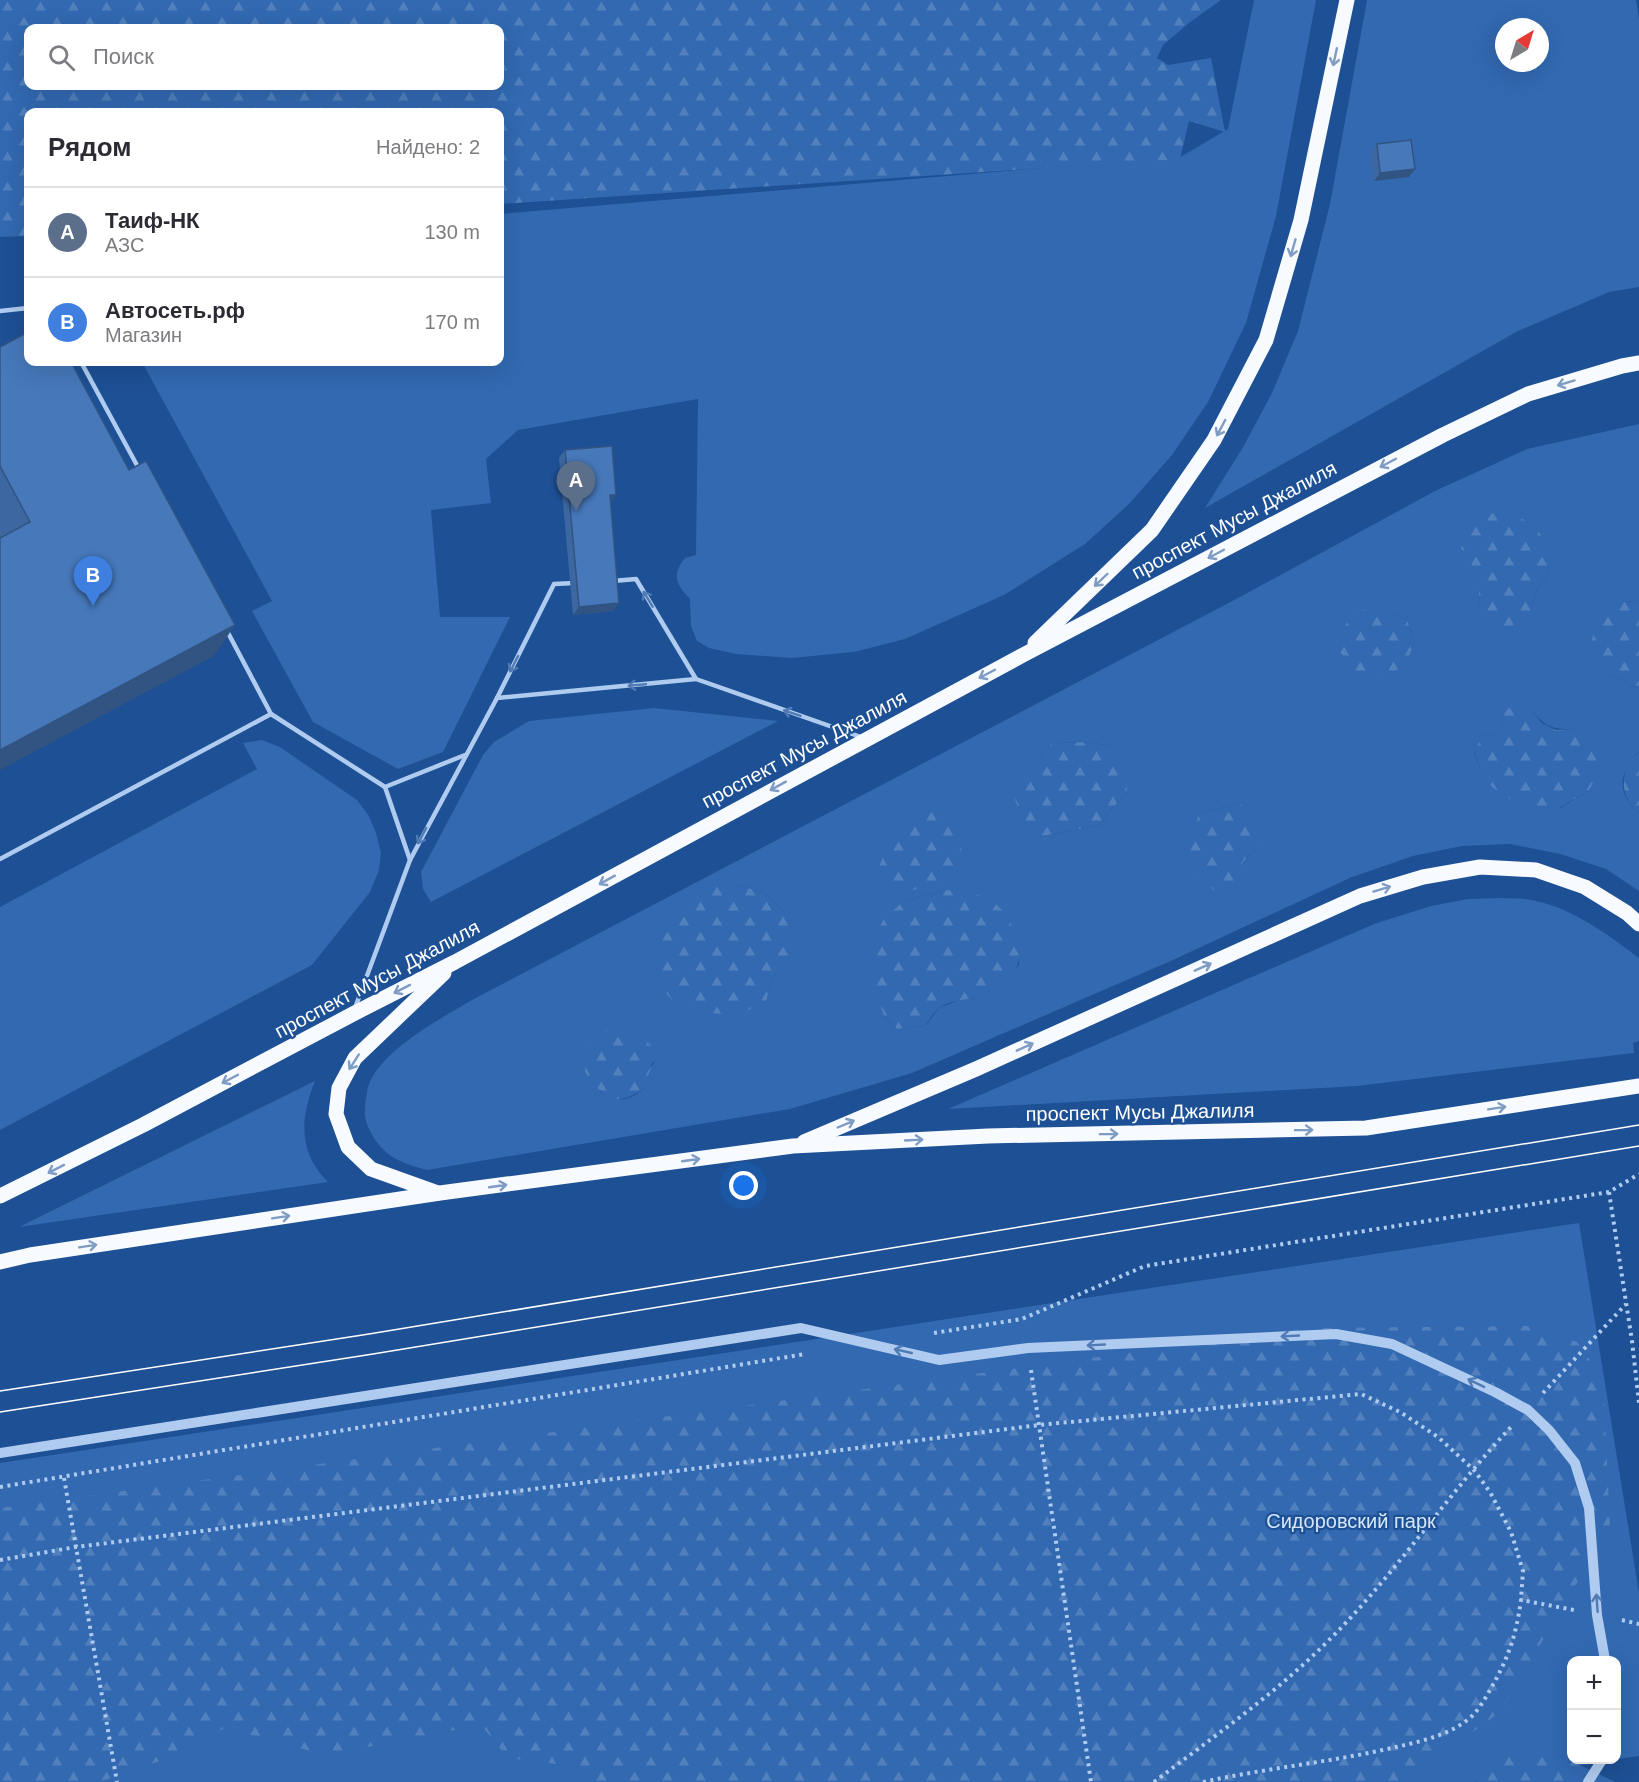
<!DOCTYPE html>
<html lang="ru">
<head>
<meta charset="utf-8">
<style>
  :root { --surface:#fff; --page:#f7f7f7; --text:#2b2b33; --muted:#7c7c81; --line:#e1e1e2; --accent:#8a784e }
  body { margin:0; font-family:Helvetica,sans-serif; background:var(--page); color:var(--text) }
  .controls { position:absolute; right:18px; bottom:18px; display:grid; overflow:hidden; border-radius:12px; box-shadow:0 6px 24px #0002 }
  .controls button { width:54px; height:54px; display:grid; place-items:center; padding:0; border:0; border-bottom:2px solid var(--line); background:var(--surface); color:var(--text); font:30px sans-serif }
  .compass { position:absolute; left:1495px; top:18px; width:54px; height:54px; border-radius:50%; background:var(--surface); box-shadow:0 6px 24px #0002; rotate:38deg }
  .you { position:absolute; left:744px; top:1186px; width:21px; height:21px; margin:-15px; border:4px solid #fff; border-radius:50%; background:#1a73e8; box-shadow:0 0 0 9px #1a73e833 }
  .badge { display:grid; place-items:center; width:39px; height:39px; border-radius:50%; background:var(--accent); color:#fff; font-size:20px; font-weight:700 }
  .pin { position:absolute; translate:-50% -50px; filter:drop-shadow(0 2px 3px #0008) }
  .pin::after { content:''; position:absolute; top:32px; width:21px; height:18px; background:inherit; clip-path:polygon(0 0,100% 0,50% 100%) }
  .list { margin:0; padding:0; list-style:none }
  h2 { display:flex; justify-content:space-between; align-items:center; height:78px; margin:0; padding:0 24px; font-size:26px }
  h2 small { font-size:20px; font-weight:400; color:var(--muted) }
  .list li { display:grid; grid-template-columns:39px 1fr auto; gap:18px; align-items:center; box-sizing:border-box; height:90px; padding:0 24px; border-top:2px solid var(--line) }
  .list b { display:block; font-size:22px; white-space:nowrap }
  .list p { margin:0; font-size:20px; white-space:nowrap; color:var(--muted) }
  .list em { font-size:20px; font-style:normal; color:var(--muted) }
  .icon { flex:none; width:33px; height:33px; fill:none; stroke:currentColor; stroke-width:2; stroke-linecap:round; stroke-linejoin:round }
  .map { position:relative; flex:none; width:1639px; height:1782px; overflow:hidden }
  .search { position:absolute; background:var(--surface); box-shadow:0 6px 24px #0002; left:24px; top:24px; width:480px; height:66px; display:flex; align-items:center; gap:15px; box-sizing:border-box; padding:0 21px; border-radius:12px; color:var(--muted); font-size:22px }
  .panel { position:absolute; background:var(--surface); box-shadow:0 6px 24px #0002; left:24px; top:108px; width:480px; height:258px; border-radius:12px }
  .map>svg:first-child { display:block }
  .green { fill:#3269b1; fill-rule:evenodd }
  .forest { fill:url(#forest-firs); fill-rule:evenodd }
  .lines { fill:none; stroke-linecap:round; stroke-linejoin:round }
  .path { stroke:#afcbef; stroke-width:4; stroke-dasharray:3 4.5; stroke-linecap:butt }
  .service { stroke:#afcbef; stroke-width:4.5 }
  .tertiary { stroke:#afcbef; stroke-width:10 }
  .primary { stroke:#f7faff; stroke-width:15 }
  .tram { stroke:#fff; stroke-width:1.5 }
  .wall { fill:#3c67a0 }
  .shaded-wall { fill:#315482 }
  .building { fill:#4678ba; stroke:#315482; stroke-width:1.5 }
  .oneway { stroke:#7f9cc4 }
  .oneway2 { stroke:#507bb4 }
  .labels { text-anchor:middle; stroke-width:4.5; stroke-linejoin:round; paint-order:stroke }
  .street-label { font-size:20px; fill:#fff; stroke:#1d5094 }
  .park-label { font-size:20px; fill:#d6e6fa; stroke:#1d5094 }
</style>
</head>
<body>
<div class="map">
<svg width="1639" height="1782" viewBox="0 0 1639 1782">
  <defs>
    <pattern id="forest-firs" width="22" height="20" patternUnits="userSpaceOnUse" patternTransform="scale(1.5)"><rect width="22" height="20" fill="#3269b1"/><path d="M5 1l3.5 6h-7zM16 11l3.5 6h-7z" fill="#5180bd"/></pattern>
  </defs>
  <rect width="100%" height="100%" fill="#1d5094"/>
  <g class="green">
    <path d="M1254 0H1316L1276 216 1246 323 1208 402 1172 455 1129 504 1085 544 1004 595 905 639 854 652 792 658 736 654 709 648 697 641 691 626 690 599C676 584 671 575 685 558L696 555 698 399 518 430 486 459 491 503 431 510 440 617H510L443 752 398 769 313 722 252 611 272 601 142 362H500V214L1182 156 1228 129Z"/>
    <path d="M1367 0H1636L1639 18V287L1609 292 1518 331 1205 508 1242 449 1272 393 1298 331 1330 204ZM1504 27H1540V63H1504Z"/>
    <path d="M1639 424V602L1623 601 1599 672 1618 678 1639 689V752L1636 754C1633 760 1626 768 1624 775 1619 789 1628 805 1639 813V891L1606 869 1560 854 1510 844 1462 846 1413 856 1352 877 1173 960 912 1073 790 1109 427 1170C400 1163 382 1156 369 1129 364 1119 364 1109 366 1098 367 1094 367 1088 369 1084 383 1049 440 1019 472 1000L1240 597 1435 491 1527 449ZM1474 567 1549 572 1536 592 1531 610 1479 609 1480 589ZM1381 608 1407 620 1415 641 1407 662ZM1532 711C1546 727 1553 730 1574 729L1588 791 1560 808 1481 772 1474 752 1483 736 1499 732 1502 724 1503 713ZM1088 742 1110 746 1127 794 1111 809 1101 825 1042 836 1020 773 1039 759 1052 743ZM1239 803 1258 848 1248 856 1239 867 1199 814ZM733 883 765 893 784 912 788 959 772 979 766 1002ZM947 890 1020 944 1019 964 1008 981 976 998 959 1000 939 1008 925 1026 897 1029 884 1016 902 903 925 895ZM655 1061 647 1074 645 1088C626 1102 620 1103 599 1091Z"/>
    <path d="M654 708 778 721 431 902 423 889 421 872 483 755 494 742 529 721Z"/>
    <path d="M262 740 280 747 357 800 369 816 376 833 381 853 379 870 370 892 312 965 0 1130V907L257 769 243 743Z"/>
    <path d="M1501 898C1509 899 1517 898 1525 899 1567 904 1606 933 1639 958V1041L1633 1043 1634 1053 1357 1086 948 1109 1374 924 1431 906 1468 899Z"/>
    <path d="M315 1081C300 1118 298 1153 328 1182L19 1227Z"/>
    <path d="M1579 1223 1639 1593V1756L1617 1759 1616 1660H1572V1760H1615L1474 1782H0V1463Z"/>
  </g>
  <g class="forest">
    <path d="M0 0H1221L1189 23 1163 45 1157 58 1168 65 1211 58 1225 132 1189 121 1180 159 500 204V112H28V236L0 237ZM28 28H500V86H28Z"/>
    <path d="M1503 510 1533 524 1553 552 1549 572 1536 592 1531 610 1511 627 1492 624 1479 609C1480 581 1477 571 1461 548L1474 519Z"/>
    <path d="M1623 601 1639 602V689L1618 678 1598 672 1591 643 1598 617Z"/>
    <path d="M1381 608 1407 620 1415 641 1407 662 1385 679 1357 672 1340 652 1343 628 1356 611Z"/>
    <path d="M1513 705 1532 711 1542 723 1556 730 1574 729 1603 755 1597 778 1588 791 1559 808 1534 810 1521 806 1492 787 1481 772 1474 751 1483 736 1499 732 1502 724 1503 713Z"/>
    <path d="M1088 742 1110 746 1126 773 1127 794 1111 809 1101 825 1042 836 1023 820 1014 797 1020 772 1039 759 1052 743Z"/>
    <path d="M1639 752V813C1618 797 1619 768 1639 752Z"/>
    <path d="M1239 803 1252 814 1261 830 1258 848 1248 856 1239 867 1242 884 1220 895C1183 866 1184 857 1199 814Z"/>
    <path d="M934 811 957 820 964 869 946 879 914 890 887 889 877 873 889 840 909 819Z"/>
    <path d="M733 883 765 893 784 912 792 937 788 959 772 979 766 1002 737 1015 698 1012 672 1000 658 984 655 968 657 947 662 926 677 907 699 890Z"/>
    <path d="M947 890C976 893 997 895 1011 924 1014 931 1019 938 1020 945 1023 965 1007 989 988 995 972 1000 954 998 939 1008 934 1012 929 1020 925 1026L897 1029 884 1016 875 989 876 933 885 917 902 903 925 895Z"/>
    <path d="M615 1025 636 1033 653 1047C655 1065 648 1071 645 1088 614 1109 604 1099 585 1072 587 1044 589 1037 615 1025Z"/>
    <path d="M1535 1326 1577 1342 1603 1378 1610 1527 1500 1712 1404 1782H575L572 1766 508 1758 481 1725 325 1755 225 1728 163 1760 99 1782H0V1508L1309 1328Z"/>
    <path d="M1553 1752 1615 1782H1476L1478 1775 1508 1757Z"/>
  </g>
  <g class="lines">
    <g class="path">
      <path d="M1609 1192 1632 1341 1639 1403"/>
      <path d="M934 1333 1022 1319 1145 1266 1609 1192 1639 1174"/>
      <path d="M1031 1370 1091 1782"/>
      <path d="M1543 1393 1626 1304"/>
      <path d="M64 1478 117 1782"/>
      <path d="M0 1487 805 1354"/>
      <path d="M0 1560 76 1547 1039 1425 1361 1394 1400 1412 1438 1437 1474 1470 1490 1492 1511 1532 1523 1571 1521 1600"/>
      <path d="M1622 1620 1639 1624"/>
      <path d="M1154 1782C1212 1738 1272 1696 1324 1645 1393 1578 1445 1497 1511 1427"/>
      <path d="M1203 1782C1267 1768 1332 1762 1396 1747 1422 1741 1451 1735 1472 1716 1479 1709 1485 1699 1490 1690 1508 1659 1516 1636 1521 1600L1574 1610"/>
    </g>
    <g class="service">
      <path d="M0 311 28 308"/>
      <path d="M81 362 139 469"/>
      <path d="M613 581 636 579 696 679 861 737"/>
      <path d="M226 629 271 714"/>
      <path d="M497 698 696 679"/>
      <path d="M385 787 410 860"/>
      <path d="M0 859 271 714 385 787 465 755"/>
      <path d="M355 1008 410 860 497 698 554 584 574 583"/>
    </g>
    <g class="tertiary">
      <path d="M0 1453 801 1328 939 1360 1028 1348 1336 1334 1392 1344 1495 1392 1528 1410 1549 1430 1575 1463 1589 1508 1597 1615 1605 1660"/>
      <path d="M1588 1782 1602 1760"/>
    </g>
    <g class="primary">
      <path d="M1035 643 1152 530 1214 440 1266 340 1301 220 1347 0"/>
      <path d="M804 1142 976 1069 1360 896 1423 877 1480 867 1536 870 1585 887 1627 913 1639 924"/>
      <path d="M438 1193 371 1169 348 1147 336 1114 339 1088 355 1058 444 973"/>
      <path d="M0 1196 143 1125 353 1014 455 962 1023 655 1443 435 1528 394 1622 366 1639 363"/>
      <path d="M0 1262 30 1255 440 1193 793 1146 988 1136 1366 1128 1639 1086"/>
    </g>
    <g class="tram">
      <path d="M0 1391 369 1334 1639 1125"/>
      <path d="M0 1412 373 1354 1639 1146"/>
    </g>
  </g>
  <g class="wall">
    <path d="M1377 144 1409 177 1374 181 1371 152Z"/>
    <path d="M0 347 214 656 0 537Z"/>
    <path d="M565 450 611 502 614 611 573 615 559 458Z"/>
  </g>
  <g class="shaded-wall">
    <path d="M1415 169 1409 177 1374 181 1380 173Z"/>
    <path d="M610 495H616L610 503Z"/>
    <path d="M619 603 614 611 573 615 579 607Z"/>
    <path d="M235 625 214 656 0 770V750Z"/>
  </g>
  <g class="building">
    <path d="M1411 140 1415 169 1380 173 1377 144Z"/>
    <path d="M28 332V362H71L129 470 146 461 235 625 0 750V538L30 522 0 466V347Z"/>
    <path d="M612 446 616 495H610L619 603 579 607 565 450Z"/>
  </g>
  <defs><path id="oneway-shaft" d="M-6 0H5M1.5-3L5.5 0L1.5 3" fill="none" stroke-width="1.6" stroke-linecap="round" stroke-linejoin="round" transform="scale(1.5)"/></defs>
  <g class="oneway">
    <use href="#oneway-shaft" transform="translate(1335 57) rotate(102)"/>
    <use href="#oneway-shaft" transform="translate(1293 248) rotate(106)"/>
    <use href="#oneway-shaft" transform="translate(1566 383) rotate(163)"/>
    <use href="#oneway-shaft" transform="translate(1221 428) rotate(118)"/>
    <use href="#oneway-shaft" transform="translate(1388 463) rotate(152)"/>
    <use href="#oneway-shaft" transform="translate(1216 554) rotate(152)"/>
    <use href="#oneway-shaft" transform="translate(1101 580) rotate(136)"/>
    <use href="#oneway-shaft" transform="translate(987 674) rotate(152)"/>
    <use href="#oneway-shaft" transform="translate(778 786) rotate(151)"/>
    <use href="#oneway-shaft" transform="translate(607 880) rotate(151)"/>
    <use href="#oneway-shaft" transform="translate(1382 889) rotate(-17)"/>
    <use href="#oneway-shaft" transform="translate(1203 967) rotate(-24)"/>
    <use href="#oneway-shaft" transform="translate(402 989) rotate(153)"/>
    <use href="#oneway-shaft" transform="translate(1025 1047) rotate(-24)"/>
    <use href="#oneway-shaft" transform="translate(354 1062) rotate(123)"/>
    <use href="#oneway-shaft" transform="translate(230 1079) rotate(152)"/>
    <use href="#oneway-shaft" transform="translate(1497 1108) rotate(-9)"/>
    <use href="#oneway-shaft" transform="translate(846 1124) rotate(-23)"/>
    <use href="#oneway-shaft" transform="translate(1304 1130) rotate(-1)"/>
    <use href="#oneway-shaft" transform="translate(1109 1134) rotate(-1)"/>
    <use href="#oneway-shaft" transform="translate(914 1140) rotate(-3)"/>
    <use href="#oneway-shaft" transform="translate(691 1160) rotate(-8)"/>
    <use href="#oneway-shaft" transform="translate(56 1169) rotate(153)"/>
    <use href="#oneway-shaft" transform="translate(498 1186) rotate(-8)"/>
    <use href="#oneway-shaft" transform="translate(281 1217) rotate(-9)"/>
    <use href="#oneway-shaft" transform="translate(88 1246) rotate(-9)"/>
  </g>
  <g class="oneway2">
    <use href="#oneway-shaft" transform="translate(648 599) rotate(-121)"/>
    <use href="#oneway-shaft" transform="translate(514 664) rotate(117)"/>
    <use href="#oneway-shaft" transform="translate(637 685) rotate(175)"/>
    <use href="#oneway-shaft" transform="translate(792 713) rotate(-161)"/>
    <use href="#oneway-shaft" transform="translate(422 836) rotate(118)"/>
    <use href="#oneway-shaft" transform="translate(1290 1336) rotate(177)"/>
    <use href="#oneway-shaft" transform="translate(1096 1345) rotate(177)"/>
    <use href="#oneway-shaft" transform="translate(903 1351) rotate(-167)"/>
    <use href="#oneway-shaft" transform="translate(1476 1383) rotate(-154)"/>
    <use href="#oneway-shaft" transform="translate(1597 1603) rotate(-94)"/>
  </g>
  <g class="labels">
    <g class="street-label">
      <text transform="translate(1234 520) rotate(-28)" y="7">проспект Мусы Джалиля</text>
      <text transform="translate(804 749) rotate(-28)" y="7">проспект Мусы Джалиля</text>
      <text transform="translate(377 979) rotate(-28)" y="7">проспект Мусы Джалиля</text>
      <text transform="translate(1140 1112) rotate(-1)" y="7">проспект Мусы Джалиля</text>
    </g>
    <g class="park-label">
      <text x="1351" y="1528">Сидоровский парк</text>
    </g>
  </g>
</svg>
<div class="controls">
<button>+</button>
<button>−</button>
</div>
<svg class="compass" viewBox="-18 -18 36 36"><path d="M0-13l5 13h-10z" fill="#e53935"/><path d="M0 13l5-13h-10z" fill="#7c7c81"/></svg>
<div class="you"></div>
<div class="pin badge" style="left:576px;top:511px;background:#5c6f8a">A</div>
<div class="pin badge" style="left:93px;top:606px;background:#3f7fe0">B</div>
<div class="search"><svg class="icon" aria-label="search" viewBox="0 0 24 24"><circle cx="10" cy="10" r="6"/><path d="M15 15l6 6"/></svg>Поиск</div>
<section class="panel">
<h2>Рядом<small>Найдено: 2</small></h2>
<ul class="list">
<li><span class="badge" style="background:#5c6f8a">A</span><div><b>Таиф-НК</b><p>АЗС</p></div><em>130 m</em></li>
<li><span class="badge" style="background:#3f7fe0">B</span><div><b>Автосеть.рф</b><p>Магазин</p></div><em>170 m</em></li>
</ul>
</section>
</div>
</body>
</html>
